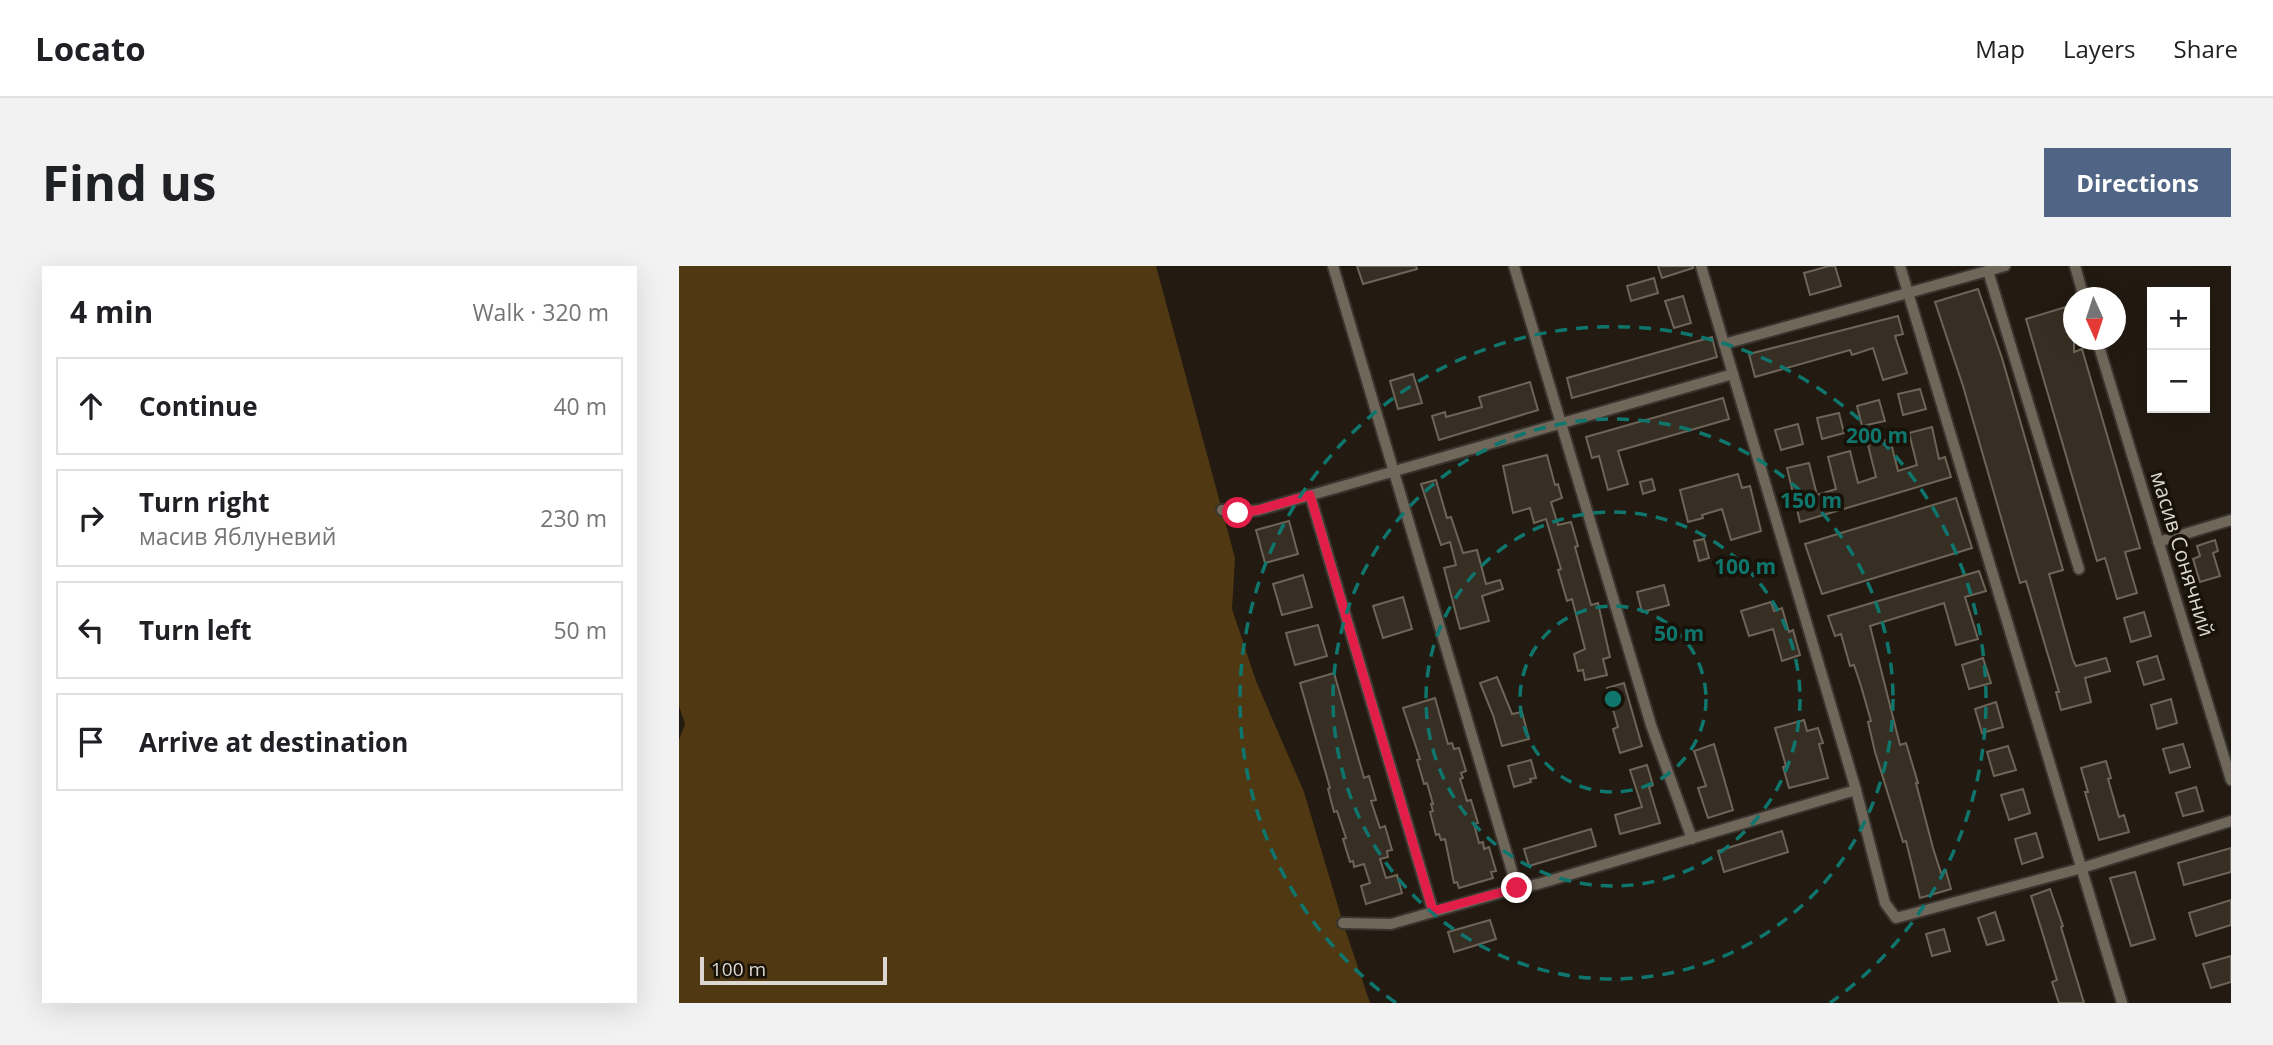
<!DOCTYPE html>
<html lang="en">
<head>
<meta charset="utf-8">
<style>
  :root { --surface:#fff; --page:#f2f2f2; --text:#202124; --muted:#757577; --line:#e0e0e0; --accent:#506585 }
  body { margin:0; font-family:"Open Sans",sans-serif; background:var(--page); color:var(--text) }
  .controls { position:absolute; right:21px; top:21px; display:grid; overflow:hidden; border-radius:0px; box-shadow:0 7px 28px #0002 }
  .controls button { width:63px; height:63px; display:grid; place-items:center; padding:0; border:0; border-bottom:2px solid var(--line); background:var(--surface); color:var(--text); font:35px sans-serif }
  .compass { position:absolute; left:1384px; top:21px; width:63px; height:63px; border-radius:50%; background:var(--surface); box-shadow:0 7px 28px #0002; rotate:177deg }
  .scale { position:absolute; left:21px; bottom:18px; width:187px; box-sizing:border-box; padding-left:7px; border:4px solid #dcd7d0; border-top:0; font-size:19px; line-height:24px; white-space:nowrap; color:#dcd7d0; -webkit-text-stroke:5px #191208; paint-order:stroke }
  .stop { position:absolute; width:21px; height:21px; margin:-16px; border:5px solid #e11d48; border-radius:50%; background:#fff }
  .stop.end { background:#e11d48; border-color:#fff; box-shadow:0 2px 7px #0008 }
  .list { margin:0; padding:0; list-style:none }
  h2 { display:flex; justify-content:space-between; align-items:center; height:91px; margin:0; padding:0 28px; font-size:30px }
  h2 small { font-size:23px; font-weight:400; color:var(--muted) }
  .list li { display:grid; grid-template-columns:46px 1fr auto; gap:21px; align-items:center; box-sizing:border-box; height:98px; margin:0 14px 14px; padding:0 14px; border:2px solid var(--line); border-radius:0px }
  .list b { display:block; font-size:26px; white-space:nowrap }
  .list p { margin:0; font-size:23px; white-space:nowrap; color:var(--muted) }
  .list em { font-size:23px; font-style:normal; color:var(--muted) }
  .icon { flex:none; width:38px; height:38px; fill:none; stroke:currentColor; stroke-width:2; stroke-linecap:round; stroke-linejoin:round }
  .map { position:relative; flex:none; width:1552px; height:737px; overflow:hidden; border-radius:0px }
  header { display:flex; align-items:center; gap:42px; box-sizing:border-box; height:98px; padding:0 35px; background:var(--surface); border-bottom:2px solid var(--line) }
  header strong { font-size:33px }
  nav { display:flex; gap:38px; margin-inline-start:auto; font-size:24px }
  .intro { display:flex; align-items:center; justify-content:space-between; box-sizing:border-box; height:168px; padding:0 42px }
  h1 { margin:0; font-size:49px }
  .button { padding:18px 32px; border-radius:0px; background:var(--accent); color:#fff; font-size:24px; font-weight:700 }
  main { display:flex; gap:42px; padding:0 42px }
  aside { flex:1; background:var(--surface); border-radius:0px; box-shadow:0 7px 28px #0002 }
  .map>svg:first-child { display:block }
  .garden { fill:#503813 }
  .building { fill:#372f24; stroke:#6e6559; stroke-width:2 }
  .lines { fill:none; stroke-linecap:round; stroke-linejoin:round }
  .minor-casing { stroke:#3a342f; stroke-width:14 }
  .minor { stroke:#70675b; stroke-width:10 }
  .route { stroke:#e11d48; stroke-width:9 }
  .ring { fill:none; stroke:#0f766e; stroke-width:3.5; stroke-dasharray:12 9 }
  .labels { text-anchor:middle; stroke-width:7; stroke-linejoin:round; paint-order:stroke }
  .street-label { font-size:21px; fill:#dcd7d0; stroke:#191208 }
  .centre { fill:#0f766e; stroke:#191208; stroke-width:3.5 }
  .ring-label { font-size:21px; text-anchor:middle; font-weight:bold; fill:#0f766e; stroke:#191208; stroke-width:7; stroke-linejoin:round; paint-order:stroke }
</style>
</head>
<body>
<header>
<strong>Locato</strong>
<nav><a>Map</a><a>Layers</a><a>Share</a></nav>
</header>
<div class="intro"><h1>Find us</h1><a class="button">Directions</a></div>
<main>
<aside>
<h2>4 min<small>Walk · 320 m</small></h2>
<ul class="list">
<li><svg class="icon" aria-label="ahead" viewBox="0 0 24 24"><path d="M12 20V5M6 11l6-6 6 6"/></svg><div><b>Continue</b></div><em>40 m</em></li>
<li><svg class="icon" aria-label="right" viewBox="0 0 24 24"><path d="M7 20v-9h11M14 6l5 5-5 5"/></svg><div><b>Turn right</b><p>масив Яблуневий</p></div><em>230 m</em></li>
<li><svg class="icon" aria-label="left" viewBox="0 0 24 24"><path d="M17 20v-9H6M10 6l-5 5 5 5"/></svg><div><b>Turn left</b></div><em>50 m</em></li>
<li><svg class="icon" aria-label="arrive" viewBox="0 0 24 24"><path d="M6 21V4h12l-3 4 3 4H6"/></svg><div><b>Arrive at destination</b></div></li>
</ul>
</aside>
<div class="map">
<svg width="1552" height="737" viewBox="0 0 1552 737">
  <rect width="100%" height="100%" fill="#231b11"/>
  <path class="garden" d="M0 0H477L556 292 553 343 577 415 625 526 664 657 691 737H0V474L6 458 0 440Z"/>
  <g class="building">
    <path d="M678 0H737L738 3 684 18Z"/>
    <path d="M979 0H1014V2L983 12Z"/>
    <path d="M1150 0H1156L1162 20 1131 29 1125 7Z"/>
    <path d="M975 12 979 27 952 35 948 20Z"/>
    <path d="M1299 23 1323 92 1384 304 1370 308 1394 394 1397 400 1427 392 1431 405 1406 412 1412 436 1382 444 1377 426H1380L1347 315 1341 317 1284 120 1256 36Z"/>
    <path d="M1004 30 1012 57 995 62 986 35Z"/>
    <path d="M1390 40 1395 54V86L1403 83 1461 282 1446 286 1458 327 1438 333 1426 292 1418 295 1347 53Z"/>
    <path d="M1219 50 1224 68 1216 70 1228 107 1204 114 1194 82 1173 89 1171 84 1076 111 1070 88Z"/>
    <path d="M1033 71 1038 91 893 132 888 112Z"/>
    <path d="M734 108 743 137 719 143 711 115Z"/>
    <path d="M851 116 859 144 760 174 753 150 766 146 767 151 803 141 800 131Z"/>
    <path d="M1241 123 1247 143 1224 149 1219 128Z"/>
    <path d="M1044 132 1050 153 939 185 949 218 929 224 920 190 913 192 907 171Z"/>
    <path d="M1200 134 1206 155 1183 160 1178 140Z"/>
    <path d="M1160 147 1165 167 1143 173 1138 152Z"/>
    <path d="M1119 158 1124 178 1102 184 1096 164Z"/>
    <path d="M1253 161 1260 193 1266 191 1272 211 1121 256 1108 202 1130 197 1138 229 1157 223 1149 191 1171 185 1179 217 1197 211 1189 179 1211 173 1219 205 1238 199 1230 167Z"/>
    <path d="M868 189 876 219 879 218 883 232 872 236 879 259 892 256 899 280 896 281 912 339 919 337 931 391 924 393 928 409 906 414 904 404 899 405 895 388 906 383 893 333 888 335 879 304 882 303 867 253 855 257 851 242 834 247 824 200Z"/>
    <path d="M1059 208 1063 222 1071 220 1082 265 1052 274 1043 243 1023 249 1024 252 1009 256 1001 224Z"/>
    <path d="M973 213 976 224 964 228 961 216Z"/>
    <path d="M757 214 768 252 772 251 784 287 798 284 807 318 821 314 824 323 803 330 810 355 781 363 765 302 777 299 771 276 762 279 742 218Z"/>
    <path d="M1277 232 1293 282 1143 328 1126 278Z"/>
    <path d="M610 255 619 288 586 297 577 264Z"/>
    <path d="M1025 273 1030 292 1020 295 1015 275Z"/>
    <path d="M1536 274 1539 285 1534 287 1541 310 1521 316 1514 293 1521 290 1518 280Z"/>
    <path d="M1300 305 1307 325 1286 331 1299 373 1277 379 1265 337 1191 360 1221 479 1227 477 1239 517H1237L1254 582 1262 607 1267 605 1272 623 1241 632 1227 575 1224 576 1196 486 1189 456 1192 455 1182 420 1175 399 1171 400 1162 368 1156 370 1149 350Z"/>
    <path d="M624 309 633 341 603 349 594 318Z"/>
    <path d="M985 319 990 339 963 346 958 326Z"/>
    <path d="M724 331 733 363 704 372 694 340Z"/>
    <path d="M1092 336 1095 345 1103 342 1110 366 1114 364 1121 389 1103 395 1094 363 1070 370 1062 345Z"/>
    <path d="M1465 346 1472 370 1452 376 1445 352Z"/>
    <path d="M639 359 648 390 616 399 607 367Z"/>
    <path d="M1478 390 1485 413 1465 419 1458 396Z"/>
    <path d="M1304 392 1312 417 1290 423 1283 399Z"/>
    <path d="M655 407 685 512 690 510 697 534 692 535 701 562 706 560 713 584 708 585 709 591 701 593 707 612 718 609 723 627 687 638 682 620 691 617 685 598 675 601 674 595 671 596 664 573 667 572 658 545 655 546 649 523 651 522 621 417Z"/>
    <path d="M818 411 833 448 843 446 850 473 823 480 814 449 801 417Z"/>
    <path d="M945 417 963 480 941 487 934 463 939 461 928 422Z"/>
    <path d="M756 432 769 478 773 477 775 483 780 482 787 505 782 507 784 512 781 513 788 535 792 534 799 557 795 558 800 577 804 576 805 583 810 581 817 605 812 606 814 612 780 622 778 616 775 617 766 573 762 574 760 568 757 569 751 546 754 545 752 538H754L748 517 745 518 738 494 741 493 724 442Z"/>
    <path d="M1492 433 1498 457 1478 463 1472 439Z"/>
    <path d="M1317 436 1324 461 1303 467 1296 443Z"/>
    <path d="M1125 454 1128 465 1139 462 1144 477 1140 478 1149 512 1110 522 1104 501 1107 500 1096 462Z"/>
    <path d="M1035 478 1054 544 1029 552 1019 522 1027 520 1015 485Z"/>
    <path d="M1504 478 1511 501 1491 507 1484 483Z"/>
    <path d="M1329 480 1337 504 1315 510 1308 486Z"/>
    <path d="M852 494 857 512 851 513 852 516 835 521 829 500Z"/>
    <path d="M1427 495 1432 512 1429 513 1440 551 1445 549 1450 566 1420 574 1406 526H1409L1402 502Z"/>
    <path d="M968 499 974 519 970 521 981 557 941 568 936 549 963 541 951 504Z"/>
    <path d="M1517 521 1524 545 1504 550 1497 527Z"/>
    <path d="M1344 523 1351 547 1330 554 1322 529Z"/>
    <path d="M912 563 917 580 850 600 845 583Z"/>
    <path d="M1103 565 1109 586 1045 606 1039 585Z"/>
    <path d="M1357 567 1364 591 1343 598 1336 573Z"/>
    <path d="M1552 582V606L1505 619 1499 597Z"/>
    <path d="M1456 606 1476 673 1452 680 1431 612Z"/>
    <path d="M1371 623 1384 660 1382 661 1405 737H1380L1373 716 1378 714 1352 630Z"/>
    <path d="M1552 634V659L1517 670 1510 647Z"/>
    <path d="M1316 646 1325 674 1308 679 1299 652Z"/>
    <path d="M811 654 817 673 775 686 769 666Z"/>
    <path d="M1265 663 1271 685 1253 690 1247 668Z"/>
    <path d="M1552 690V716L1532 722 1524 698Z"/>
  </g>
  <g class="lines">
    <defs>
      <g id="minor">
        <path d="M654 0 838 622"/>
        <path d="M835 0 972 459 1013 573"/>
        <path d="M1022 0 1177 524 1206 637 1217 652 1403 602 1552 555"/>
        <path d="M1221 0 1443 737"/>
        <path d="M1396 0 1405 32"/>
        <path d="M1309 5 1400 303"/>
        <path d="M1418 74 1552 514"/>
        <path d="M1045 78 1326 0"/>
        <path d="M631 229 754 645"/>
        <path d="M543 244 559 247 580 244 1054 108"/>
        <path d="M1479 276 1552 254"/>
        <path d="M664 657 712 658 838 622 859 618 1177 524"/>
      </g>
    </defs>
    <use href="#minor" class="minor-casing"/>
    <use href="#minor" class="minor"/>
  </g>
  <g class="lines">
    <path class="route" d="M559 247 579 244 631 229 754 645 838 622"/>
  </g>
  <g class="ring">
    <circle cx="934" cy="433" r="93"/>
    <circle cx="934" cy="433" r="187"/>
    <circle cx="934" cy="433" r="280"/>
    <path d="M717 737A373 373 0 1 1 1151 737"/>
  </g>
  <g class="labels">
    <g class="street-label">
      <text transform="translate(1503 288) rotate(73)" y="7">масив Сонячний</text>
    </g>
  </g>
  <circle cx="934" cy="433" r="10" class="centre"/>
  <g class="ring-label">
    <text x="1198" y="177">200 m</text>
    <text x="1132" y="242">150 m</text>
    <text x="1066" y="308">100 m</text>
    <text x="1000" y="375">50 m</text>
  </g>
</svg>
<div class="controls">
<button>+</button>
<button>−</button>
</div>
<svg class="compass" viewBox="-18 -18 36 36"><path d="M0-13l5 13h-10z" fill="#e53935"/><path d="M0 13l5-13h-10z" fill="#757577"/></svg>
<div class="scale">100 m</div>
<div class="stop" style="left:559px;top:247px"></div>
<div class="stop end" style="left:838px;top:622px"></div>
</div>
</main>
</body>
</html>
